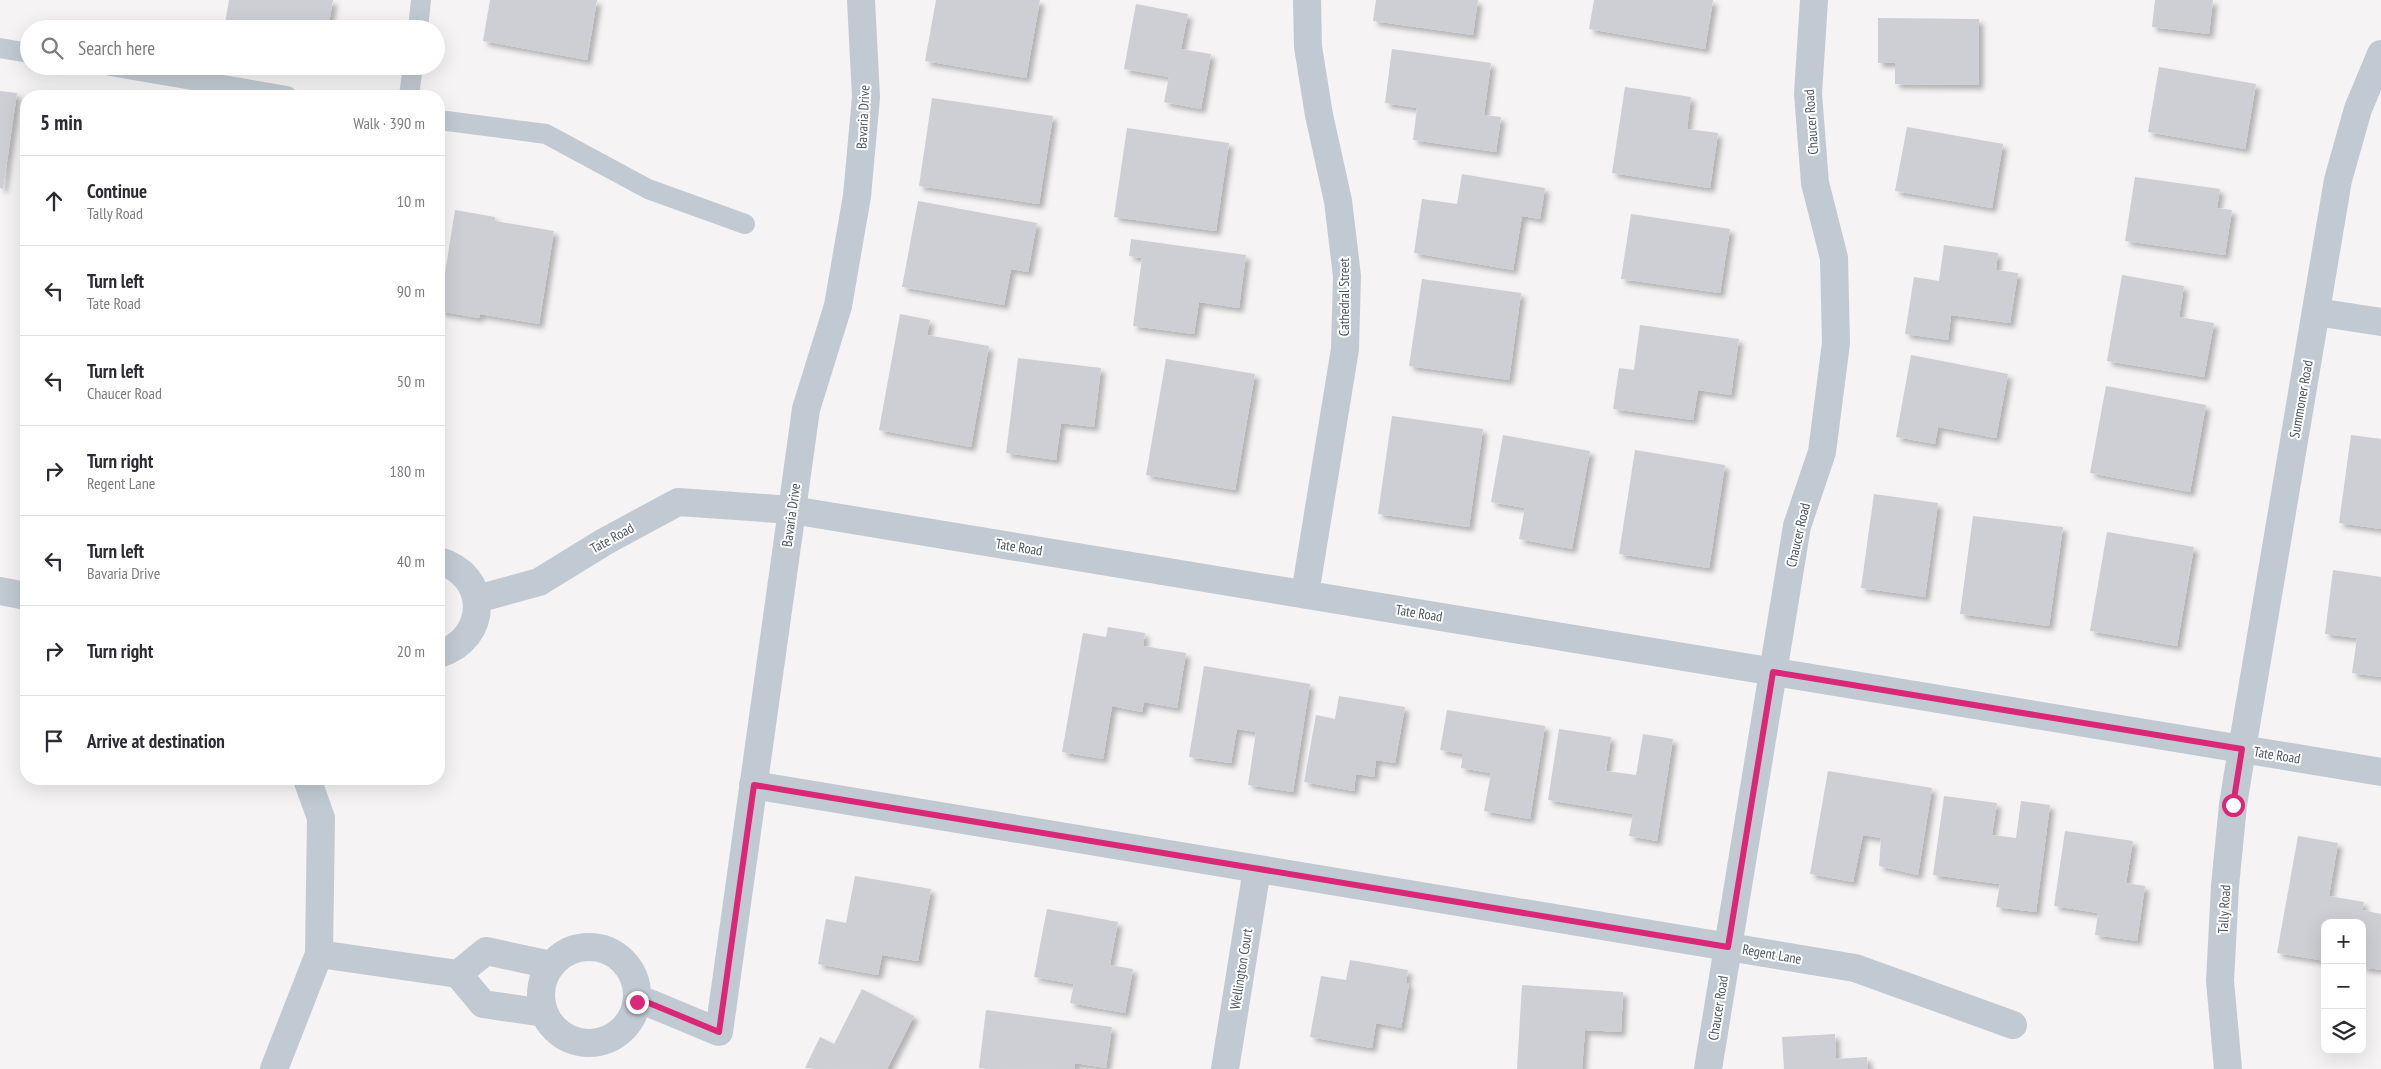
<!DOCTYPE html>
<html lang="en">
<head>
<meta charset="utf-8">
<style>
  :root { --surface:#fff; --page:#f7f7f7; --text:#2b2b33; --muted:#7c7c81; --line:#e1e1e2 }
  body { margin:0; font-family:"PT Sans Narrow",sans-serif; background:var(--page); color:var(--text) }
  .controls { position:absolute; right:15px; bottom:15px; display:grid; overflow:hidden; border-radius:10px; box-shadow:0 5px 20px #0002 }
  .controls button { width:45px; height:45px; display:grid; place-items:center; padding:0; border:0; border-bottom:1px solid var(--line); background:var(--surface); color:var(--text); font:25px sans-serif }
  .stop { position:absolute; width:15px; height:15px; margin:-11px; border:4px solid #db2777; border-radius:50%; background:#fff }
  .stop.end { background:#db2777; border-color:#fff; box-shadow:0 1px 5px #0008 }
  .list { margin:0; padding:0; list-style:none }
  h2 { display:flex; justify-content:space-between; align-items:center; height:65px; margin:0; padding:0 20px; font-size:21px }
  h2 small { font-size:16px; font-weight:400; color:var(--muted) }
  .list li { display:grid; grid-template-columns:32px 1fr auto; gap:15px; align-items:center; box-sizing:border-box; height:90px; padding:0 20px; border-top:1px solid var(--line) }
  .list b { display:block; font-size:19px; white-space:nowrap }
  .list p { margin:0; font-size:16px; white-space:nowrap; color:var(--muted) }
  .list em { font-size:16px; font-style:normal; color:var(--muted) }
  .icon { flex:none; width:28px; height:28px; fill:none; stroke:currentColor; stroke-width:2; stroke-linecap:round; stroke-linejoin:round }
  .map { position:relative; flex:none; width:2381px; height:1069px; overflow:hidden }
  .search { position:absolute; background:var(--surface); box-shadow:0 5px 20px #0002; left:20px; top:20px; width:425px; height:55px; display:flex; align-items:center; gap:12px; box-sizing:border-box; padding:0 18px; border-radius:28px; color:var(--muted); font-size:19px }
  .panel { position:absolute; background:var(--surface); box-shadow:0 5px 20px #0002; left:20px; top:90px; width:425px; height:695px; border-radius:20px }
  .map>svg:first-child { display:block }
  .building { fill:#cdcfd5; filter:url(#shadow) }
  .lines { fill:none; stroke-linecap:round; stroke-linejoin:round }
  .service { stroke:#c1cad2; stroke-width:20 }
  .minor { stroke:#c1cad2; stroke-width:28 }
  .tertiary { stroke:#c1cad2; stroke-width:28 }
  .route { stroke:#db2777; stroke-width:6 }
  .labels { text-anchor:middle; stroke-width:4; stroke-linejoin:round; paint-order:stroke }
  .street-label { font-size:14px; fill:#4a5661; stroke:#fff }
</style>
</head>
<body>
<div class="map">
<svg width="2381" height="1069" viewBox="0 0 2381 1069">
  <defs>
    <filter id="shadow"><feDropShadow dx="4.5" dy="4.5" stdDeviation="2.5" flood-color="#0004"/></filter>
  </defs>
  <rect width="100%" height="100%" fill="#f5f3f3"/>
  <g class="building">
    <path d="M229 0H333L328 29H224Z"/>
    <path d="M490 0H597L587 60 483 41Z"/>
    <path d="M936 0H1040L1026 78 925 61Z"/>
    <path d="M1376 0H1478L1473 35 1373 21Z"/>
    <path d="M1594 0H1713L1705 49 1589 29Z"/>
    <path d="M2155 0H2213L2209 34 2152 27Z"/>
    <path d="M1136 4 1188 14 1181 49 1211 54 1201 109 1164 102 1169 77 1124 69Z"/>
    <path d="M1878 18 1979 19V85L1895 84V63H1878Z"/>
    <path d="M1392 49 1491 63 1484 115 1501 117 1496 152 1413 140 1417 108 1385 103Z"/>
    <path d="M2159 67 2256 84 2245 149 2148 132Z"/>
    <path d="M1625 87 1691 97 1687 129 1718 133 1710 188 1612 173Z"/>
    <path d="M0 91 17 93 3 189 0 188Z"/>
    <path d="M932 98 1053 116 1039 204 919 186Z"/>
    <path d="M1907 127 2003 144 1992 208 1895 191Z"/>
    <path d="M1127 128 1229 143 1216 231 1114 217Z"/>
    <path d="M1462 174 1545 188 1540 219 1522 216 1513 270 1414 253 1422 199 1457 204Z"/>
    <path d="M2135 177 2220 189 2217 208 2232 210 2225 255 2125 241Z"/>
    <path d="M918 201 1037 223 1028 272 1011 269 1004 305 902 287Z"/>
    <path d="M455 210 495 217V221L554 231 539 324 480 314 479 318 439 311Z"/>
    <path d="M1631 214 1730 229 1720 293 1621 279Z"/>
    <path d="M1131 239 1246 255 1239 308 1199 302 1194 334 1133 326 1142 258 1129 256Z"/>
    <path d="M1944 245 1998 253 1996 270 2018 273 2010 323 1951 315 1948 340 1905 334 1914 277 1939 281Z"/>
    <path d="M2122 275 2184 286 2179 317 2214 323 2204 377 2107 361Z"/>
    <path d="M1422 279 1521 293 1509 380 1409 366Z"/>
    <path d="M900 314 930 320 927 335 989 346 971 447 879 430Z"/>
    <path d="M1640 325 1739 339 1731 395 1698 390 1693 420 1613 409 1619 368 1634 370Z"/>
    <path d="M1911 355 2008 374 1996 438 1938 427 1935 444 1896 437Z"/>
    <path d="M1018 358 1101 368 1094 427 1061 423 1056 460 1006 453Z"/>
    <path d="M1166 359 1255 374 1235 490 1146 475Z"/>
    <path d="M2106 386 2206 405 2190 492 2090 473Z"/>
    <path d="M1392 416 1483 429 1469 527 1378 514Z"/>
    <path d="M1503 435 1590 451 1572 549 1519 539 1525 508 1491 502Z"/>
    <path d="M2351 435 2381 439V529L2339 523Z"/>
    <path d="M1635 450 1725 465 1709 568 1619 554Z"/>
    <path d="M1874 494 1938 503 1925 597 1861 588Z"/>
    <path d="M1973 516 2063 527 2049 626 1960 614Z"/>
    <path d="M2107 532 2194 547 2177 646 2090 631Z"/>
    <path d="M2333 570 2381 577V677L2352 673 2357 638 2325 634Z"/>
    <path d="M1108 627 1145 633 1143 646 1186 653 1177 708 1144 702 1142 712 1112 706 1103 759 1062 752 1083 633 1106 637Z"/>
    <path d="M1204 666 1310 684 1293 792 1248 785 1256 732 1237 729 1231 763 1189 757Z"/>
    <path d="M1339 696 1405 707 1395 763 1376 760 1374 777 1356 774 1354 791 1304 782 1316 715 1335 719Z"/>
    <path d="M1447 710 1545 726 1530 819 1484 811 1491 773 1461 768 1463 754 1440 750Z"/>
    <path d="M1559 729 1611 737 1606 771 1636 775 1643 734 1673 739 1657 841 1629 836 1633 814 1548 800Z"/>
    <path d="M1828 771 1932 788 1918 875 1879 866 1881 838 1863 835 1853 882 1810 874Z"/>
    <path d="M1944 796 1997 803 1992 835 2016 838 2021 801 2050 805 2036 912 1996 907 2000 884 1933 875Z"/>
    <path d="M2065 831 2133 841 2126 883 2145 886 2137 941 2095 935 2098 913 2054 906Z"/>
    <path d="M2298 836 2338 843 2329 896 2364 902 2362 910 2381 914V970L2362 967V923H2325V961L2277 953Z"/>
    <path d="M855 876 931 889 918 961 882 955 878 975 818 964 826 919 846 923Z"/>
    <path d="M1047 909 1118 922 1110 965 1133 969 1125 1013 1070 1003 1074 984 1034 977Z"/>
    <path d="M1350 960 1408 970 1406 983 1409 984 1401 1028 1376 1023 1372 1048 1310 1037 1321 976 1346 980Z"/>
    <path d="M1522 985 1623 992 1621 1032 1585 1030 1582 1069H1517Z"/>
    <path d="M862 989 914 1016 887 1069 805 1068 820 1037 834 1044Z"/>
    <path d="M986 1010 1112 1027 1106 1068 1075 1063 1074 1069 979 1068Z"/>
    <path d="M1835 1034 1836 1059 1867 1057 1868 1069H1784L1782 1037Z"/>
  </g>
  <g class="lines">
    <g class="service">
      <path d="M418 29 421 0"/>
      <path d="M0 48 29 53"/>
      <path d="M110 66 287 96"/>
      <path d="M409 96 413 66"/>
      <path d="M439 120 546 134 648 189 745 224"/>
    </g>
    <g class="minor">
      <path d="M2381 54 2358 109 2338 180 2242 749 2381 772"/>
      <path d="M2316 312 2381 322"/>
      <path d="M439 561C490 575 489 639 439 654"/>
      <path d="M0 591 26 596"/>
      <path d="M1305 594 1345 349 1347 276 1338 201 1319 115 1308 47 1307 0"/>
      <path d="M477 599 539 582 604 542 678 502 792 510 719 1032 649 1003 637 1002"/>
      <path d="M753 785 1855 968 2013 1025"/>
      <circle cx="589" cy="995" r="48"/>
      <path d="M319 954 458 974 486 951 551 965"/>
      <path d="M458 974 483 1004 544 1013"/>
      <path d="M274 1069 319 954 321 818 307 779"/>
      <path d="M1225 1069 1257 869"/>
      <path d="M1708 1069 1797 526 1822 452 1836 343 1834 258 1815 183 1808 94 1814 0"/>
    </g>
    <path class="tertiary" d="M861 0 866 97 857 196 838 306 806 409 792 510 2242 749 2233 805 2225 886 2220 981 2228 1069"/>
  </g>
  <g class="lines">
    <path class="route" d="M637 1002 649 1003 719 1032 754 785 1728 947 1773 672 2242 749 2233 805"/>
  </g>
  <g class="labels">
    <g class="street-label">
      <text transform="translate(863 117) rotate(-87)" y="5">Bavaria Drive</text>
      <text transform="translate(1811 122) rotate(-94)" y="5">Chaucer Road</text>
      <text transform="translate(1344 297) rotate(-90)" y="5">Cathedral Street</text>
      <text transform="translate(2301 399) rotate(-80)" y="5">Summoner Road</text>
      <text transform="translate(791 515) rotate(-82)" y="5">Bavaria Drive</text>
      <text transform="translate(1798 535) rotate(-77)" y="5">Chaucer Road</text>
      <text transform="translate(612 538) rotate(-29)" y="5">Tate Road</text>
      <text transform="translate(1019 547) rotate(9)" y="5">Tate Road</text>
      <text transform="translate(1419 613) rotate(9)" y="5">Tate Road</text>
      <text transform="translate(2277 755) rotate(9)" y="5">Tate Road</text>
      <text transform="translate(2224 909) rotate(-87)" y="5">Tally Road</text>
      <text transform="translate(1772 954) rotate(10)" y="5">Regent Lane</text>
      <text transform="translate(1241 969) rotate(-81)" y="5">Wellington Court</text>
      <text transform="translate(1718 1008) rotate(-81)" y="5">Chaucer Road</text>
    </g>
  </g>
</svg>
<div class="controls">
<button>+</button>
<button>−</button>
<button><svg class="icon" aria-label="layers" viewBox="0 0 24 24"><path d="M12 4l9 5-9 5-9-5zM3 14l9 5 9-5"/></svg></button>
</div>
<div class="stop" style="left:2233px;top:805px"></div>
<div class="stop end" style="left:637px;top:1002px"></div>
<div class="search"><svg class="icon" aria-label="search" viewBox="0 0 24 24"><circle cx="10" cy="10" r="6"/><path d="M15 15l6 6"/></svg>Search here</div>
<section class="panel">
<h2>5 min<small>Walk · 390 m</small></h2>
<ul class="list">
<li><svg class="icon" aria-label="ahead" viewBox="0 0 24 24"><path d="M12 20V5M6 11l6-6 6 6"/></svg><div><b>Continue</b><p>Tally Road</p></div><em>10 m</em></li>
<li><svg class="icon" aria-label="left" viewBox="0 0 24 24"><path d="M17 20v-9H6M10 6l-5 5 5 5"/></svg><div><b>Turn left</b><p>Tate Road</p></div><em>90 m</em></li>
<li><svg class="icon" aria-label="left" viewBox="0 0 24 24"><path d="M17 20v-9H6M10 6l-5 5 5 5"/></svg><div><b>Turn left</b><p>Chaucer Road</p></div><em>50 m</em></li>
<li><svg class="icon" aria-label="right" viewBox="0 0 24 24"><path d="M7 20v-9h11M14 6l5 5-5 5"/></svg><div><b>Turn right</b><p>Regent Lane</p></div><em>180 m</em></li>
<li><svg class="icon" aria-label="left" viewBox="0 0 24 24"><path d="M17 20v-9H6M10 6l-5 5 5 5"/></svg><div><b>Turn left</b><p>Bavaria Drive</p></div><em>40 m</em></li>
<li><svg class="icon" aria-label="right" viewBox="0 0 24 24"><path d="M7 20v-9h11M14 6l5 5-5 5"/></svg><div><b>Turn right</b></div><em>20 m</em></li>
<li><svg class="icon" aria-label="arrive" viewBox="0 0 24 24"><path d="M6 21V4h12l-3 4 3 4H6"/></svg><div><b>Arrive at destination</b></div></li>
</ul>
</section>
</div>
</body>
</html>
